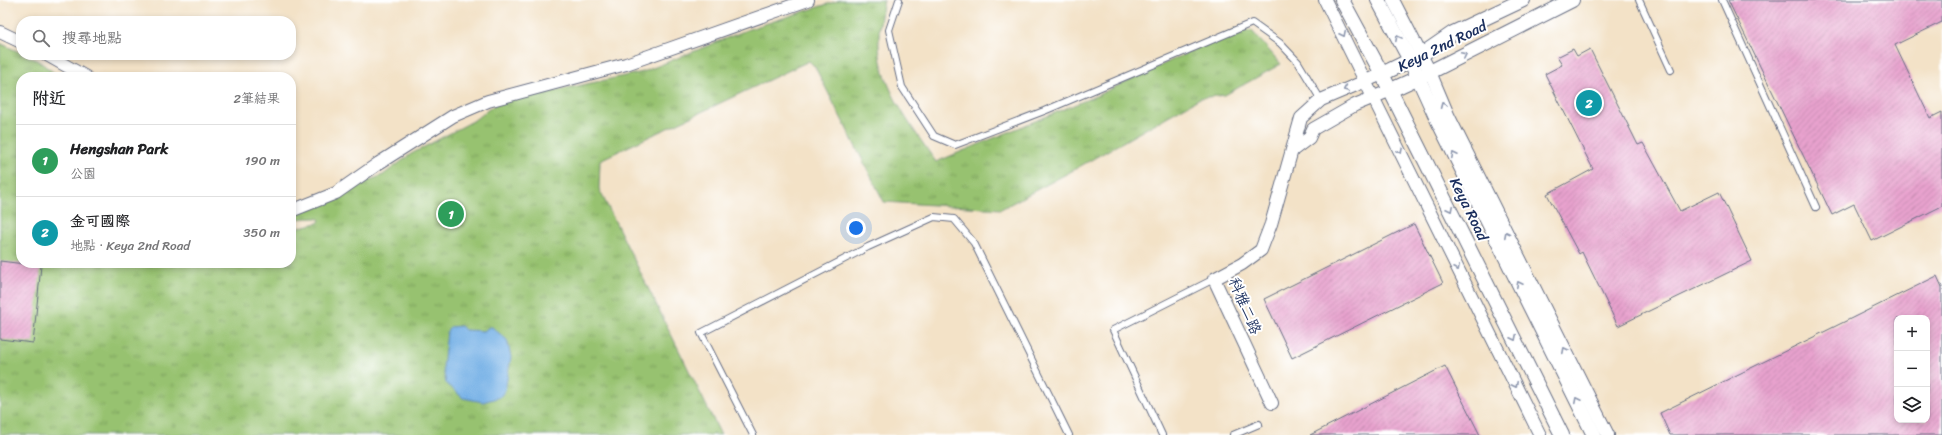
<!DOCTYPE html>
<html lang="zh-TW">
<head>
<meta charset="utf-8">
<style>
  :root { --surface:#fff; --page:#f6f6f6; --text:#202124; --muted:#757577; --line:#e0e0e0; --accent:#db2777 }
  body { margin:0; font-family:Sriracha,"LXGW WenKai TC",sans-serif; background:var(--page); color:var(--text) }
  .controls { position:absolute; right:12px; bottom:12px; display:grid; overflow:hidden; border-radius:8px; box-shadow:0 2px 6px #0003 }
  .controls button { width:36px; height:36px; display:grid; place-items:center; padding:0; border:0; border-bottom:1px solid var(--line); background:var(--surface); color:var(--text); font:20px sans-serif }
  .you { position:absolute; left:856px; top:228px; width:14px; height:14px; margin:-10px; border:3px solid #fff; border-radius:50%; background:#1a73e8; box-shadow:0 0 0 6px #1a73e833 }
  .badge { display:grid; place-items:center; width:26px; height:26px; border-radius:50%; background:var(--accent); color:#fff; font-size:13px; font-weight:700 }
  .pin { position:absolute; translate:-50% -50%; border:2px solid #fff; box-shadow:0 1px 4px #0006 }
  .list { margin:0; padding:0; list-style:none }
  h2 { display:flex; justify-content:space-between; align-items:center; height:52px; margin:0; padding:0 16px; font-size:17px }
  h2 small { font-size:13px; font-weight:400; color:var(--muted) }
  .list li { display:grid; grid-template-columns:26px 1fr auto; gap:12px; align-items:center; box-sizing:border-box; height:72px; padding:0 16px; border-top:1px solid var(--line) }
  .list b { display:block; font-size:15px; white-space:nowrap }
  .list p { margin:0; font-size:13px; white-space:nowrap; color:var(--muted) }
  .list em { font-size:13px; font-style:normal; color:var(--muted) }
  .icon { flex:none; width:22px; height:22px; fill:none; stroke:currentColor; stroke-width:2; stroke-linecap:round; stroke-linejoin:round }
  .map { position:relative; flex:none; width:1942px; height:435px; overflow:hidden }
  .search { position:absolute; background:var(--surface); box-shadow:0 2px 6px #0003; left:16px; top:16px; width:280px; height:44px; display:flex; align-items:center; gap:10px; box-sizing:border-box; padding:0 14px; border-radius:16px; color:var(--muted); font-size:15px }
  .panel { position:absolute; background:var(--surface); box-shadow:0 2px 6px #0003; left:16px; top:72px; width:280px; height:196px; border-radius:16px }
  .map>svg:first-child { display:block }
  .grass { fill:url(#grass-tufts); stroke:#597866 }
  .water { fill:#75b0e6; stroke:#4870a2 }
  .building { fill:url(#building-hatch); fill-rule:evenodd }
  .lines { fill:none; stroke-linecap:round; stroke-linejoin:round }
  .service-casing { stroke:#676e83; stroke-width:8 }
  .minor-casing { stroke:#676e83; stroke-width:14 }
  .tertiary-casing { stroke:#676e83; stroke-width:16 }
  .service { stroke:#fff; stroke-width:6 }
  .minor { stroke:#fff; stroke-width:12 }
  .tertiary { stroke:#fff; stroke-width:14 }
  .oneway { stroke:#8d97ae }
  .labels { text-anchor:middle; stroke-width:4; stroke-linejoin:round; paint-order:stroke }
  .street-label { font-size:15px; fill:#1b2f5e; stroke:#fff }
</style>
</head>
<body>
<div class="map">
<svg width="1942" height="435" viewBox="0 0 1942 435">
  <defs>
    <pattern id="grass-tufts" width="24" height="20" patternUnits="userSpaceOnUse"><rect width="24" height="20" fill="#97c26f"/><path d="M3 7l-1-3M5 7V3M7 7l1-3M15 17l-1-3M17 17v-4M19 17l1-3" fill="none" stroke="#7a9e5e"/></pattern>
    <pattern id="building-hatch" width="6" height="6" patternUnits="userSpaceOnUse"><rect width="6" height="6" fill="#e8a2ce"/><path d="M-1 1l2-2M0 6l6-6M5 7l2-2" fill="none" stroke="#bb84aa"/></pattern>
  </defs>
  <rect width="100%" height="100%" fill="#fff"/>
  <filter id="ink" filterUnits="userSpaceOnUse"><feTurbulence type="fractalNoise" baseFrequency=".025" numOctaves="2"/><feDisplacementMap in="SourceGraphic" scale="8" xChannelSelector="R" yChannelSelector="G"/><feConvolveMatrix kernelMatrix="1 2 1 2 8 2 1 2 1" color-interpolation-filters="sRGB"/></filter>
  <filter id="wash" filterUnits="userSpaceOnUse"><feTurbulence type="fractalNoise" baseFrequency=".012" numOctaves="4" result="noise"/><feDisplacementMap in="SourceGraphic" scale="16" xChannelSelector="R" yChannelSelector="G"/><feGaussianBlur stdDeviation="0.9" result="paint"/><feColorMatrix in="noise" values="0 0 0 0 0 0 0 0 0 0 0 0 0 0 0 0 0 1.4 0 .05"/><feComposite in="paint" operator="in"/></filter>
  <g filter="url(#wash)">
    <rect width="100%" height="100%" fill="#f3e2c7"/>
    <path class="grass" d="M840 0H884C882 12 879 24 879 36 876 82 912 127 936 162L1098 95 1238 29 1252 31 1281 64 1225 95 1200 98 1070 172 1001 209 884 202 815 67 809 61 600 160 599 189 721 435H0V43L21 53V55C35 55 49 70 60 77H21V263H291V229L318 223 320 220 317 218 291 219V211L383 175 411 154 473 121 497 103 643 72 749 29Z"/>
    <path class="water" d="M461 326 465 330 484 331 489 327H492L507 340 511 357 505 390 500 397 483 402 463 398 446 383 443 368 447 332 450 327Z"/>
    <g id="blocks">
      <g class="building">
        <path d="M1728 0H1942V22L1895 45 1930 118 1942 112V206L1872 241 1854 204 1832 215Z"/>
        <path d="M1573 49 1577 56 1590 49 1638 145 1643 143 1680 211 1719 192 1752 261 1618 326 1582 252 1579 254 1547 194 1593 169 1545 74 1562 65 1557 57Z"/>
        <path d="M1414 224 1443 283 1292 358 1264 299Z"/>
        <path d="M0 261 41 266 33 343 0 339Z"/>
        <path d="M1937 276 1942 287V435H1670L1660 413ZM1897 318H1927V420H1897Z"/>
        <path d="M1445 366 1480 435H1310Z"/>
      </g>
    </g>
  </g>
  <g filter="url(#ink)">
    <use href="#blocks" fill-opacity="0" stroke="#676e83" stroke-width="1"/>
    <g class="lines">
      <defs>
        <g id="service">
          <path d="M899 0 889 30 902 87 934 136 955 145 1044 111 1252 23 1280 43 1298 62 1321 100"/>
          <path d="M1639 0 1671 70"/>
          <path d="M1722 0 1816 207"/>
          <path d="M753 435 701 333 868 247 934 217 954 219 974 243 1069 435"/>
          <path d="M1162 435 1113 330 1214 279"/>
          <path d="M1233 435 1259 424"/>
        </g>
        <g id="minor">
          <path d="M1325 0 1540 435"/>
          <path d="M1393 0 1430 72 1449 117 1608 435"/>
          <path d="M0 32 21 42"/>
          <path d="M47 55 86 77"/>
          <path d="M1293 150 1309 138 1313 129 1355 105 1391 90"/>
          <path d="M291 211 336 193 379 163 453 116 488 101 626 64 808 0"/>
          <path d="M1272 403 1214 279 1242 264 1261 250 1271 224 1301 118 1321 100 1382 74"/>
        </g>
        <g id="tertiary">
          <path d="M1342 0 1382 74 1562 435"/>
          <path d="M1378 0 1410 60 1438 121 1594 435"/>
          <path d="M1382 74 1421 55 1453 33 1523 0"/>
          <path d="M1391 90 1430 72 1572 0"/>
        </g>
      </defs>
      <use href="#service" class="service-casing"/>
      <use href="#minor" class="minor-casing"/>
      <use href="#tertiary" class="tertiary-casing"/>
      <use href="#service" class="service"/>
      <use href="#minor" class="minor"/>
      <use href="#tertiary" class="tertiary"/>
    </g>
    <defs><path id="oneway-chevron" d="M-2-3.5L2.5 0L-2 3.5" fill="none" stroke-width="1.6" stroke-linecap="round" stroke-linejoin="round"/></defs>
    <g class="oneway">
      <use href="#oneway-chevron" transform="translate(1343 34) rotate(64)"/>
      <use href="#oneway-chevron" transform="translate(1398 38) rotate(-118)"/>
      <use href="#oneway-chevron" transform="translate(1464 55) rotate(-27)"/>
      <use href="#oneway-chevron" transform="translate(1346 89) rotate(157)"/>
      <use href="#oneway-chevron" transform="translate(1443 105) rotate(-113)"/>
      <use href="#oneway-chevron" transform="translate(1400 151) rotate(64)"/>
      <use href="#oneway-chevron" transform="translate(1454 155) rotate(-117)"/>
      <use href="#oneway-chevron" transform="translate(1450 209) rotate(64)"/>
      <use href="#oneway-chevron" transform="translate(1507 234) rotate(-117)"/>
      <use href="#oneway-chevron" transform="translate(1457 268) rotate(64)"/>
      <use href="#oneway-chevron" transform="translate(1519 284) rotate(-117)"/>
      <use href="#oneway-chevron" transform="translate(1514 338) rotate(64)"/>
      <use href="#oneway-chevron" transform="translate(1565 350) rotate(-117)"/>
      <use href="#oneway-chevron" transform="translate(1515 385) rotate(64)"/>
      <use href="#oneway-chevron" transform="translate(1577 400) rotate(-117)"/>
    </g>
  </g>
  <g class="labels">
    <g class="street-label">
      <text transform="translate(1442 46) rotate(-26)" y="5">Keya 2nd Road</text>
      <text transform="translate(1469 209) rotate(64)" y="5">Keya Road</text>
      <text transform="translate(1245 306) rotate(67)" y="5">科雅二路</text>
    </g>
  </g>
</svg>
<div class="controls">
<button>+</button>
<button>−</button>
<button><svg class="icon" aria-label="layers" viewBox="0 0 24 24"><path d="M12 4l9 5-9 5-9-5zM3 14l9 5 9-5"/></svg></button>
</div>
<div class="you"></div>
<div class="pin badge" style="left:451px;top:214px;background:#2e9e5b">1</div>
<div class="pin badge" style="left:1589px;top:103px;background:#0f9aa8">2</div>
<div class="search"><svg class="icon" aria-label="search" viewBox="0 0 24 24"><circle cx="10" cy="10" r="6"/><path d="M15 15l6 6"/></svg>搜尋地點</div>
<section class="panel">
<h2>附近<small>2筆結果</small></h2>
<ul class="list">
<li><span class="badge" style="background:#2e9e5b">1</span><div><b>Hengshan Park</b><p>公園</p></div><em>190 m</em></li>
<li><span class="badge" style="background:#0f9aa8">2</span><div><b>金可國際</b><p>地點 · Keya 2nd Road</p></div><em>350 m</em></li>
</ul>
</section>
</div>
</body>
</html>
